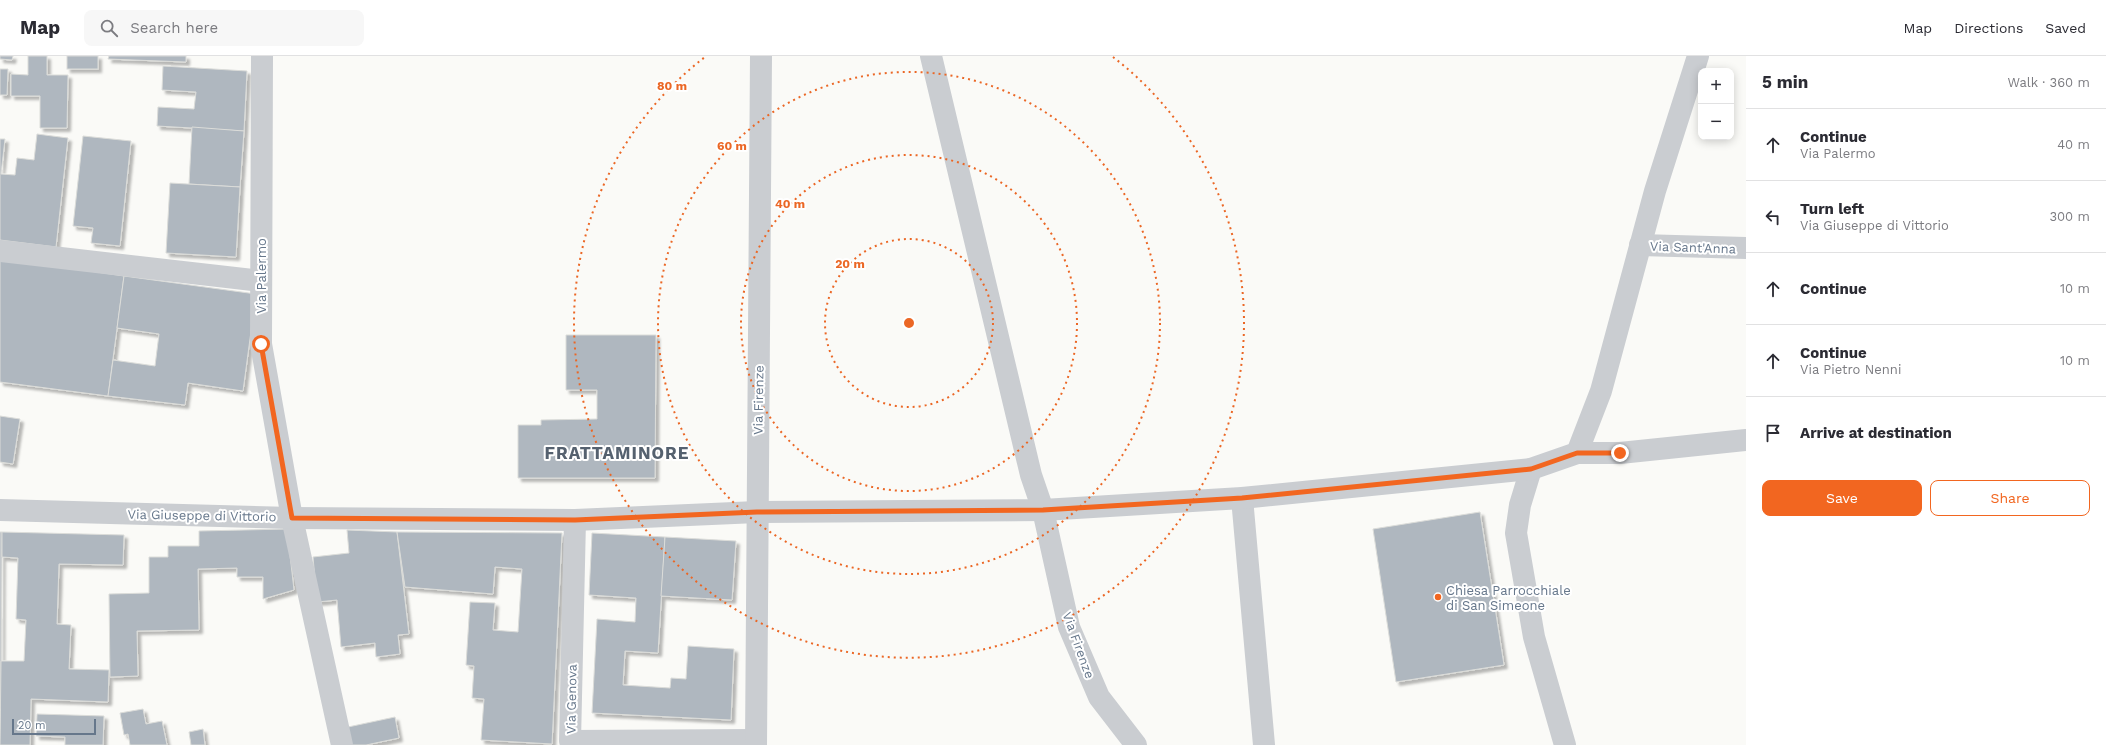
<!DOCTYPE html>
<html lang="en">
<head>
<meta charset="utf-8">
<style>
  :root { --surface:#fff; --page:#f7f7f7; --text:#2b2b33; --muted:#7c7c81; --line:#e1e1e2; --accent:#f26620 }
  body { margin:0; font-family:"Work Sans",sans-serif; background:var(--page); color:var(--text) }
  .controls { position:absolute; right:12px; top:12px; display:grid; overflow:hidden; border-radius:8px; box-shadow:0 2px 10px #0003 }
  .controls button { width:36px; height:36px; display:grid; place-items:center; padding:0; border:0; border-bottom:1px solid var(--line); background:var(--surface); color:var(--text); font:20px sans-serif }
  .scale { position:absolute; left:12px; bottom:10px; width:84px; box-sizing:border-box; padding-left:4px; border:2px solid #66778b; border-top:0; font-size:11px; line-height:14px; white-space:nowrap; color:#66778b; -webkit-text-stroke:3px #fff; paint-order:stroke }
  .stop { position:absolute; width:12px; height:12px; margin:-9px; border:3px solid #f26620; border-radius:50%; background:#fff }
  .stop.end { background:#f26620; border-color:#fff; box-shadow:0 1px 4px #0008 }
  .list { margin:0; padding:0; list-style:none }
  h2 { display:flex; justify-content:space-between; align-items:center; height:52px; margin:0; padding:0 16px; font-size:17px }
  h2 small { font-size:13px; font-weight:400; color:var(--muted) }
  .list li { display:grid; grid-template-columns:26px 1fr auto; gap:12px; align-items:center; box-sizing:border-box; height:72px; padding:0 16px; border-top:1px solid var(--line) }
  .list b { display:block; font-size:15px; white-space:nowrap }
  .list p { margin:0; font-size:13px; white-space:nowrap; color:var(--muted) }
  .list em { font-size:13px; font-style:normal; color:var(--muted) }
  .actions { display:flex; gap:8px; padding:12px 16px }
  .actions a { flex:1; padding:9px 0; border:1px solid var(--accent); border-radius:8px; text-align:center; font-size:14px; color:var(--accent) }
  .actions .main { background:var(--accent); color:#fff }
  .icon { flex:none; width:22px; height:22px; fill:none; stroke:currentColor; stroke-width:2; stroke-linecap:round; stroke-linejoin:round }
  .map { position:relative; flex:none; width:1746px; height:689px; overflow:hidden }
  header { display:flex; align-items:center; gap:24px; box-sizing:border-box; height:56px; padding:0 20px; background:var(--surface); border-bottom:1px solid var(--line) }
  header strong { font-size:19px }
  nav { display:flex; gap:22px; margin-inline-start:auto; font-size:14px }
  .search { width:280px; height:36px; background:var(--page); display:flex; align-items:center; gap:10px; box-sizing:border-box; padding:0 14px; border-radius:8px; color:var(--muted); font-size:15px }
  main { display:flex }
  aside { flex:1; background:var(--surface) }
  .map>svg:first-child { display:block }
  .building { fill:#afb7bf; stroke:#dbdcd9; filter:url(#shadow) }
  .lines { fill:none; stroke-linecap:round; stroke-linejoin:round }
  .minor { stroke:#cacdd1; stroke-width:22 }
  .route { stroke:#f26620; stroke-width:5 }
  .ring { fill:none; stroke:#eb6725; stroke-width:2; stroke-dasharray:2 4 }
  .poi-dot { fill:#f26620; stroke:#fff; stroke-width:1.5 }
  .labels { text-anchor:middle; stroke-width:4; stroke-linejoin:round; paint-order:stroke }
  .street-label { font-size:13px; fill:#66778b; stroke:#fff }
  .poi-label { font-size:13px; fill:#66778b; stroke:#fff; text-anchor:start }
  .district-label { font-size:17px; font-weight:bold; letter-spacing:1px; fill:#55616f; stroke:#fff }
  .centre { fill:#eb6725; stroke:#fff; stroke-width:2 }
  .ring-label { font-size:12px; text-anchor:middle; font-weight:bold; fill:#eb6725; stroke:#fff; stroke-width:4; stroke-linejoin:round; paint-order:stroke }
</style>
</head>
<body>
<header>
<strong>Map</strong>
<div class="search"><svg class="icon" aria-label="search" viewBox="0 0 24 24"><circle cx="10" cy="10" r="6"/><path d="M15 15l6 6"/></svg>Search here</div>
<nav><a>Map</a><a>Directions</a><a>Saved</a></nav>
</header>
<main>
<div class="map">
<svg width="1746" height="689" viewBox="0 0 1746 689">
  <defs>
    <filter id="shadow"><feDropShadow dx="3.5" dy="3.5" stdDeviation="1" flood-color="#0004"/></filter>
  </defs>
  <rect width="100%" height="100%" fill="#fafaf7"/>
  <g class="building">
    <path d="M0 0H13L12 4 0 3Z"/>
    <path d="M28 0H47V19H68L67 72H40V40H11V18L28 19Z"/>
    <rect x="67" y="0" width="31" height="13"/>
    <path d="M109 0H186V6L108 3Z"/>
    <path d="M163 10 247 15 244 75 157 70 158 51 194 53 196 36 162 34Z"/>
    <path d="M0 13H8L7 39H0Z"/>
    <path d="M192 71 244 75 240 131 189 128Z"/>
    <path d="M37 78 68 82 56 191 0 184V83H5L1 118 15 119 17 102 34 104Z"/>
    <path d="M83 80 131 85 120 190 91 187 93 172 73 170Z"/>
    <path d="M170 127 240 131 236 201 166 197Z"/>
    <path d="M0 202 124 220 108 340 0 326Z"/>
    <path d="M124 220 256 238 243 335 188 327 185 349 108 340 113 304 155 310 159 278 117 272Z"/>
    <path d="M566 279H656L655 422H518V369H541V364L597 363V334H566Z"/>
    <path d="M0 360 20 363 13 408 0 406Z"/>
    <path d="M1480 456 1504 609 1396 626 1373 473Z"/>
    <path d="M287 473 294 534 263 543V521H237V512L198 513 199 574 137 575 138 620 110 621 109 538 149 537V501H168V490H199V475Z"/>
    <path d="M347 474 397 476 409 578 398 579 400 598 376 601 375 587 341 591 337 544 317 546 313 501 349 497Z"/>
    <path d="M0 476H2L1 652H0Z"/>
    <path d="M2 476 124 479 123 509 59 508 57 568 71 569 69 613 109 614 108 646 31 643 30 689H0L1 605H24L26 564 16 563 18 502 2 501Z"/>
    <path d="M397 476 562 477 552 688 481 684 484 643 472 642 474 610 466 609 470 546 495 547 493 574 518 576 522 513 495 511 493 538 405 531Z"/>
    <path d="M592 477 665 481 658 597 625 595 623 629 670 632 671 622 686 623 688 590 734 593 731 664 592 657 597 563 635 566 636 542 589 539Z"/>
    <path d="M665 481 736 485 732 544 661 540Z"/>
    <path d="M143 653 146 668 162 665 167 689H130L128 678 124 679 120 657Z"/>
    <path d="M37 658 104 660 103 689H65V681L36 680Z"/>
    <path d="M395 661 399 682 366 689H351L348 671Z"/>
    <path d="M203 673 205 689H191L189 676Z"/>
  </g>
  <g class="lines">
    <g class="minor">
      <path d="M262 0 261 288 292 462 342 689"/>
      <path d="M931 0 1031 419 1043 454 1069 571 1099 641 1136 689"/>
      <path d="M1640 189 1746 192"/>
      <path d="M0 195 261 225"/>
      <path d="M1577 397H1620L1746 384"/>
      <path d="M1531 413 1520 449 1516 477 1534 581 1565 689"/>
      <path d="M1242 442 1264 689"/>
      <path d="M0 454 292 462 575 464 757 456 1043 454 1242 442 1531 413 1577 397 1601 335 1655 135 1698 0"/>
      <path d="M575 464 570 685 756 684"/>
      <path d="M756 689 761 0"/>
    </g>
  </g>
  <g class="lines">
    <path class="route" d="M261 288 292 462 575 464 757 456 1043 454 1242 442 1531 413 1577 397H1620"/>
  </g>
  <g class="ring">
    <circle cx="909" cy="267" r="84"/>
    <circle cx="909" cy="267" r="168"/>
    <circle cx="909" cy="267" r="251"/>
    <path d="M1113 1A335 335 0 1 1 705 1"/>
  </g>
  <circle class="poi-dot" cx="1438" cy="541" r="4"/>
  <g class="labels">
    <g class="street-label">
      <text transform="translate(1693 191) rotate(2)" y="5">Via Sant'Anna</text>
      <text transform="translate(261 220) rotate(-90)" y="5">Via Palermo</text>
      <text transform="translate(758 344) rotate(-89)" y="5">Via Firenze</text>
      <text transform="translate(202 459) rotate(1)" y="5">Via Giuseppe di Vittorio</text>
      <text transform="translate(1079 589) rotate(70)" y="5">Via Firenze</text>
      <text transform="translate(571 643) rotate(-89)" y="5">Via Genova</text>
    </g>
    <g class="poi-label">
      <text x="1446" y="539">Chiesa Parrocchiale<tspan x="1446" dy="15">di San Simeone</tspan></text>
    </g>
    <g class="district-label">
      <text x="617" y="403">FRATTAMINORE</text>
    </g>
  </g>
  <circle cx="909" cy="267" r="6" class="centre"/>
  <g class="ring-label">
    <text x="672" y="34">80 m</text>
    <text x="732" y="94">60 m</text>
    <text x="790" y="152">40 m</text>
    <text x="850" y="212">20 m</text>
  </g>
</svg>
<div class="controls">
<button>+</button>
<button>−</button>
</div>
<div class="scale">20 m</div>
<div class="stop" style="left:261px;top:288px"></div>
<div class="stop end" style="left:1620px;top:397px"></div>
</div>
<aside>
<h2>5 min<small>Walk · 360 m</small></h2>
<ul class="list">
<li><svg class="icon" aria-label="ahead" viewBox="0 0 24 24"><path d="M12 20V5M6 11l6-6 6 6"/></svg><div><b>Continue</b><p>Via Palermo</p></div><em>40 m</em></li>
<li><svg class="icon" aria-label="left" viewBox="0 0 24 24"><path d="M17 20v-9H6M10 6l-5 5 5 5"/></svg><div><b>Turn left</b><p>Via Giuseppe di Vittorio</p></div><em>300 m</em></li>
<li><svg class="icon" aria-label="ahead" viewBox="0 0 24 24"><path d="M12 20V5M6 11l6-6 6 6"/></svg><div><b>Continue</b></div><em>10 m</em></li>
<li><svg class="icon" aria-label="ahead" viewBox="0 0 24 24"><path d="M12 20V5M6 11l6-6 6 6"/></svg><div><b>Continue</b><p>Via Pietro Nenni</p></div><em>10 m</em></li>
<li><svg class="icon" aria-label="arrive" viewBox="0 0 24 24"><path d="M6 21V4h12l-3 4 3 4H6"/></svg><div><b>Arrive at destination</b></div></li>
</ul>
<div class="actions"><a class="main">Save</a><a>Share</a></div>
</aside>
</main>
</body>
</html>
